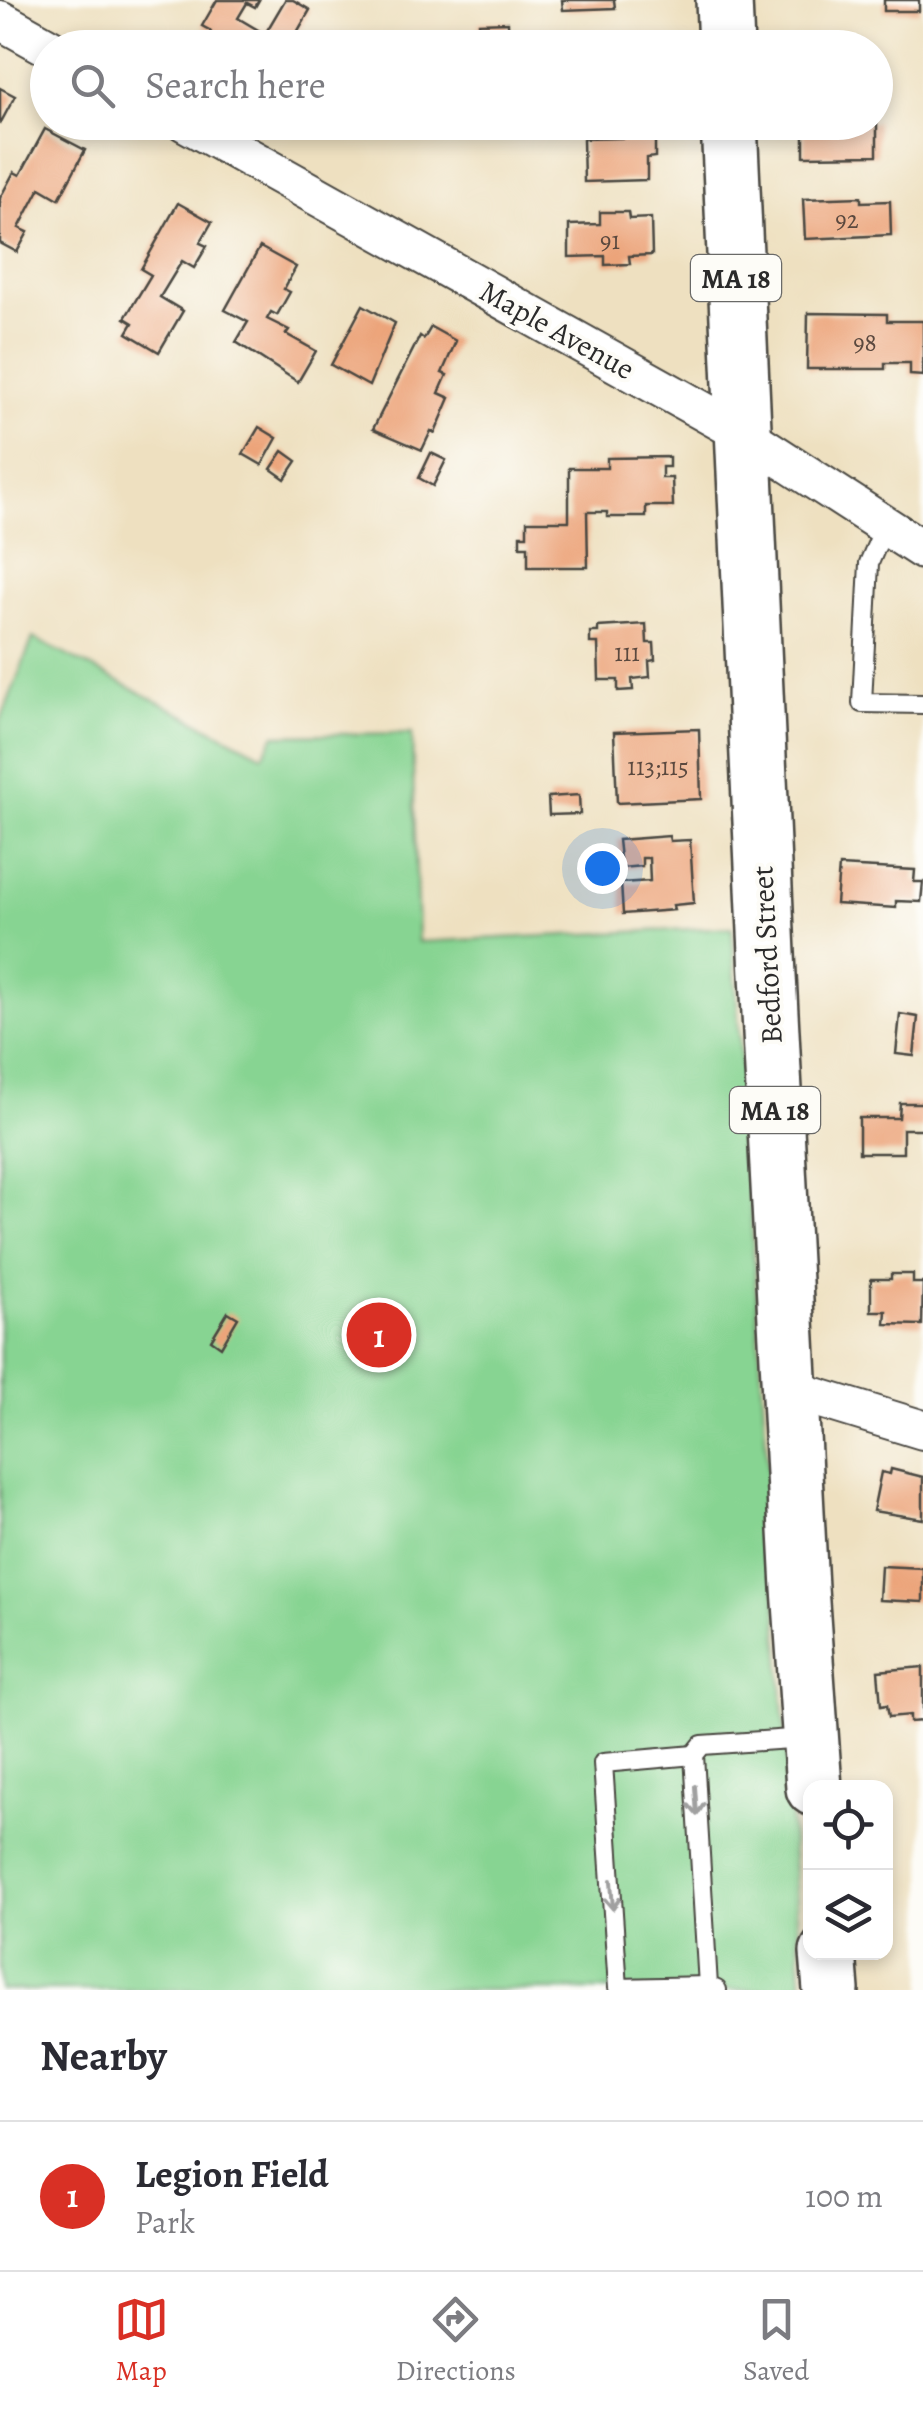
<!DOCTYPE html>
<html lang="en">
<head>
<meta charset="utf-8">
<style>
  :root { --surface:#fff; --page:#f7f7f7; --text:#2b2b33; --muted:#7c7c81; --line:#e1e1e2; --accent:#d93025 }
  body { margin:0; font-family:Alegreya,serif; background:var(--page); color:var(--text) }
  .controls { position:absolute; right:30px; bottom:30px; display:grid; overflow:hidden; border-radius:20px; box-shadow:0 5px 15px #0003 }
  .controls button { width:90px; height:90px; display:grid; place-items:center; padding:0; border:0; border-bottom:2px solid var(--line); background:var(--surface); color:var(--text); font:50px sans-serif }
  .you { position:absolute; left:602px; top:868px; width:35px; height:35px; margin:-25px; border:8px solid #fff; border-radius:50%; background:#1a73e8; box-shadow:0 0 0 15px #1a73e833 }
  .badge { display:grid; place-items:center; width:65px; height:65px; border-radius:50%; background:var(--accent); color:#fff; font-size:32px; font-weight:700 }
  .pin { position:absolute; translate:-50% -50%; border:5px solid #fff; box-shadow:0 2px 10px #0006 }
  .list { margin:0; padding:0; list-style:none }
  h2 { display:flex; justify-content:space-between; align-items:center; height:130px; margin:0; padding:0 40px; font-size:42px }
  h2 small { font-size:32px; font-weight:400; color:var(--muted) }
  .list li { display:grid; grid-template-columns:65px 1fr auto; gap:30px; align-items:center; box-sizing:border-box; height:150px; padding:0 40px; border-top:2px solid var(--line) }
  .list b { display:block; font-size:38px; white-space:nowrap }
  .list p { margin:0; font-size:32px; white-space:nowrap; color:var(--muted) }
  .list em { font-size:32px; font-style:normal; color:var(--muted) }
  .icon { flex:none; width:55px; height:55px; fill:none; stroke:currentColor; stroke-width:2; stroke-linecap:round; stroke-linejoin:round }
  .map { position:relative; flex:none; width:923px; height:1990px; overflow:hidden }
  .search { position:absolute; background:var(--surface); box-shadow:0 5px 15px #0003; left:30px; right:30px; top:30px; height:110px; display:flex; align-items:center; gap:25px; box-sizing:border-box; padding:0 35px; border-radius:55px; color:var(--muted); font-size:38px }
  .sheet { height:280px; background:var(--surface) }
  nav { display:flex; justify-content:space-around; align-items:center; box-sizing:border-box; height:140px; border-top:2px solid var(--line); background:var(--surface); font-size:28px; color:var(--muted) }
  nav a { display:grid; justify-items:center; gap:5px }
  nav .on { color:var(--accent) }
  .map>svg:first-child { display:block }
  .green { fill:#87d492; stroke:#59805e; stroke-width:2.5 }
  .building { fill:#eca47a }
  .lines { fill:none; stroke-linecap:round; stroke-linejoin:round }
  .service-casing { stroke:#484641; stroke-width:22 }
  .minor-casing { stroke:#484641; stroke-width:42 }
  .primary-casing { stroke:#484641; stroke-width:60 }
  .service { stroke:#fff; stroke-width:18 }
  .minor { stroke:#fff; stroke-width:38 }
  .primary { stroke:#fff; stroke-width:55 }
  .oneway { stroke:#a0a0a0 }
  .labels { text-anchor:middle; stroke-width:8; stroke-linejoin:round; paint-order:stroke }
  .number-label { font-size:25px; fill:#5b493f }
  .shield { fill:#fdfcf7; stroke:#6a6a68; stroke-width:2.5 }
  .shield-label { font-size:28px; font-weight:bold; fill:#2b2b2b }
  .street-label { font-size:30px; fill:#2b2b2b; stroke:#fdfcf7 }
</style>
</head>
<body>
<div class="map">
<svg width="923" height="1990" viewBox="0 0 923 1990">
  <rect width="100%" height="100%" fill="#fdfcf7"/>
  <filter id="ink" filterUnits="userSpaceOnUse"><feTurbulence type="fractalNoise" baseFrequency=".01" numOctaves="2"/><feDisplacementMap in="SourceGraphic" scale="20" xChannelSelector="R" yChannelSelector="G"/><feConvolveMatrix kernelMatrix="1 2 1 2 8 2 1 2 1" color-interpolation-filters="sRGB"/></filter>
  <filter id="wash" filterUnits="userSpaceOnUse"><feTurbulence type="fractalNoise" baseFrequency=".0048" numOctaves="4" result="noise"/><feDisplacementMap in="SourceGraphic" scale="40" xChannelSelector="R" yChannelSelector="G"/><feGaussianBlur stdDeviation="2.25" result="paint"/><feColorMatrix in="noise" values="0 0 0 0 0 0 0 0 0 0 0 0 0 0 0 0 0 1.4 0 .05"/><feComposite in="paint" operator="in"/></filter>
  <g filter="url(#wash)">
    <rect width="100%" height="100%" fill="#eee0c0"/>
    <path class="green" d="M33 638 263 755 275 735 412 733 418 942 732 927 802 1990H0V722Z"/>
    <g id="blocks">
      <g class="building">
        <path d="M217 0H259L255 7 247 3 238 18 265 34 285 0H293L310 10 288 48H201L211 31 202 26Z"/>
        <path d="M562 0H614L615 8 563 10Z"/>
        <rect x="884" y="0" width="35" height="11"/>
        <path d="M508 22 509 44 480 45 479 23Z"/>
        <path d="M595 35V42L624 41V48H554V36Z"/>
        <path d="M0 88 15 96 0 124Z"/>
        <path d="M804 122H877V155L804 156Z"/>
        <path d="M45 129 85 150 59 199 40 188 19 228 28 232 17 252 0 243V198L14 172 20 175Z"/>
        <path d="M655 137V157L647 158V180L584 182 583 139Z"/>
        <path d="M861 197V202L890 201 891 235 805 239 803 199Z"/>
        <path d="M178 203 212 222 200 243 207 246 194 268 182 261 160 297 183 311 159 352 127 333 133 323 125 318 151 275 141 269Z"/>
        <path d="M600 212H628L629 219 651 218 652 255 629 256 630 264 605 265V256L569 257V225L600 224Z"/>
        <path d="M260 247 296 267 284 289 290 292 277 315 271 312 267 319 289 330 286 334 316 351 298 382 236 342 248 322 225 310Z"/>
        <path d="M363 305 395 323 369 386 331 365Z"/>
        <path d="M808 313 887 314V321H923V376L910 375V363H885V369H807Z"/>
        <path d="M431 327 456 341 442 373 447 375 439 393 450 398 435 433 431 431 422 450 373 429 420 336 424 339Z"/>
        <path d="M259 427 277 438 262 465 243 454Z"/>
        <path d="M283 451 297 461 285 479 271 469Z"/>
        <path d="M431 453 446 460 433 486 419 478Z"/>
        <path d="M669 457V467H662V478H672L673 506H646V517H607V512H587L588 567H528V546H520V535H527V521H569V468H607V458Z"/>
        <path d="M646 624 647 643H654L655 660 649 661 650 677 632 679 633 690 618 691V680H599L598 643H590V632H598V627Z"/>
        <path d="M699 729 701 799 617 803 614 732Z"/>
        <path d="M579 795 580 814 549 815 548 797Z"/>
        <path d="M669 836 670 841 690 840 694 903 673 905 674 910 623 914 621 883 650 881 649 858H642V866L621 868 618 840Z"/>
        <path d="M839 866 915 870 914 882H923L921 902 896 901V908L836 904Z"/>
        <path d="M900 1014 918 1017 914 1056 896 1054Z"/>
        <path d="M900 1103H923V1129H903V1153H859V1118H899Z"/>
        <path d="M891 1274H913V1283H923L922 1325 885 1324 886 1311H871V1279H891Z"/>
        <path d="M228 1312 238 1318 221 1347 211 1340Z"/>
        <path d="M891 1469 923 1477V1519L873 1511 881 1472 890 1474Z"/>
        <path d="M881 1566 923 1568V1602L879 1600Z"/>
        <path d="M923 1667V1721L910 1722V1715L889 1717 887 1705 881 1706 878 1671Z"/>
      </g>
    </g>
  </g>
  <g filter="url(#ink)">
    <use href="#blocks" fill-opacity="0" stroke="#484641" stroke-width="2.5"/>
    <g class="lines">
      <defs>
        <g id="service">
          <path d="M885 526 869 563 862 703 923 704"/>
          <path d="M694 1755 603 1763 618 1988 708 1986"/>
          <path d="M717 1990 708 1986 694 1755 702 1745 805 1738"/>
        </g>
        <g id="minor">
          <path d="M0 20 50 48"/>
          <path d="M185 122 742 433 923 550"/>
          <path d="M789 1389 923 1430"/>
        </g>
        <g id="primary">
          <path d="M724 0 726 48"/>
          <path d="M729 122 768 975 800 1588 814 1788"/>
          <path d="M828 1952 831 1990"/>
        </g>
      </defs>
      <use href="#service" class="service-casing"/>
      <use href="#minor" class="minor-casing"/>
      <use href="#primary" class="primary-casing"/>
      <use href="#service" class="service"/>
      <use href="#minor" class="minor"/>
      <use href="#primary" class="primary"/>
    </g>
    <defs><path id="oneway-shaft" d="M-6 0H5M1.5-3L5.5 0L1.5 3" fill="none" stroke-width="1.6" stroke-linecap="round" stroke-linejoin="round" transform="scale(2.5)"/></defs>
    <g class="oneway">
      <use href="#oneway-shaft" transform="translate(696 1801) rotate(86)"/>
      <use href="#oneway-shaft" transform="translate(612 1895) rotate(86)"/>
    </g>
  </g>
  <g class="labels">
    <g class="number-label">
      <text x="847" y="228">92</text>
      <text x="610" y="249">91</text>
      <text x="865" y="351">98</text>
      <text x="627" y="661">111</text>
      <text x="658" y="775">113;115</text>
    </g>
    <g class="shield">
      <rect x="691" y="255" width="90" height="46" rx="8"/>
      <rect x="730" y="1087" width="90" height="46" rx="8"/>
    </g>
    <g class="shield-label">
      <text x="736" y="288">MA 18</text>
      <text x="775" y="1120">MA 18</text>
    </g>
    <g class="street-label">
      <text transform="translate(557 330) rotate(29)" y="10">Maple Avenue</text>
      <text transform="translate(767 955) rotate(-93)" y="10">Bedford Street</text>
    </g>
  </g>
</svg>
<div class="controls">
<button><svg class="icon" aria-label="locate" viewBox="0 0 24 24"><circle cx="12" cy="12" r="6"/><path d="M12 2v4M12 18v4M2 12h4M18 12h4"/></svg></button>
<button><svg class="icon" aria-label="layers" viewBox="0 0 24 24"><path d="M12 4l9 5-9 5-9-5zM3 14l9 5 9-5"/></svg></button>
</div>
<div class="you"></div>
<div class="pin badge" style="left:379px;top:1335px">1</div>
<div class="search"><svg class="icon" aria-label="search" viewBox="0 0 24 24"><circle cx="10" cy="10" r="6"/><path d="M15 15l6 6"/></svg>Search here</div>
</div>
<section class="sheet">
<h2>Nearby<small></small></h2>
<ul class="list">
<li><span class="badge">1</span><div><b>Legion Field</b><p>Park</p></div><em>100 m</em></li>
</ul>
</section>
<nav>
<a class="on"><svg class="icon" aria-label="map" viewBox="0 0 24 24"><path d="M3 6l6-2 6 2 6-2v14l-6 2-6-2-6 2zM9 4v14M15 6v14"/></svg>Map</a>
<a><svg class="icon" aria-label="directions" viewBox="0 0 24 24"><path d="M12 3l9 9-9 9-9-9zM9 14v-3h6M13 9l2 2-2 2"/></svg>Directions</a>
<a><svg class="icon" aria-label="saved" viewBox="0 0 24 24"><path d="M7 4h10v16l-5-4-5 4z"/></svg>Saved</a>
</nav>
</body>
</html>
